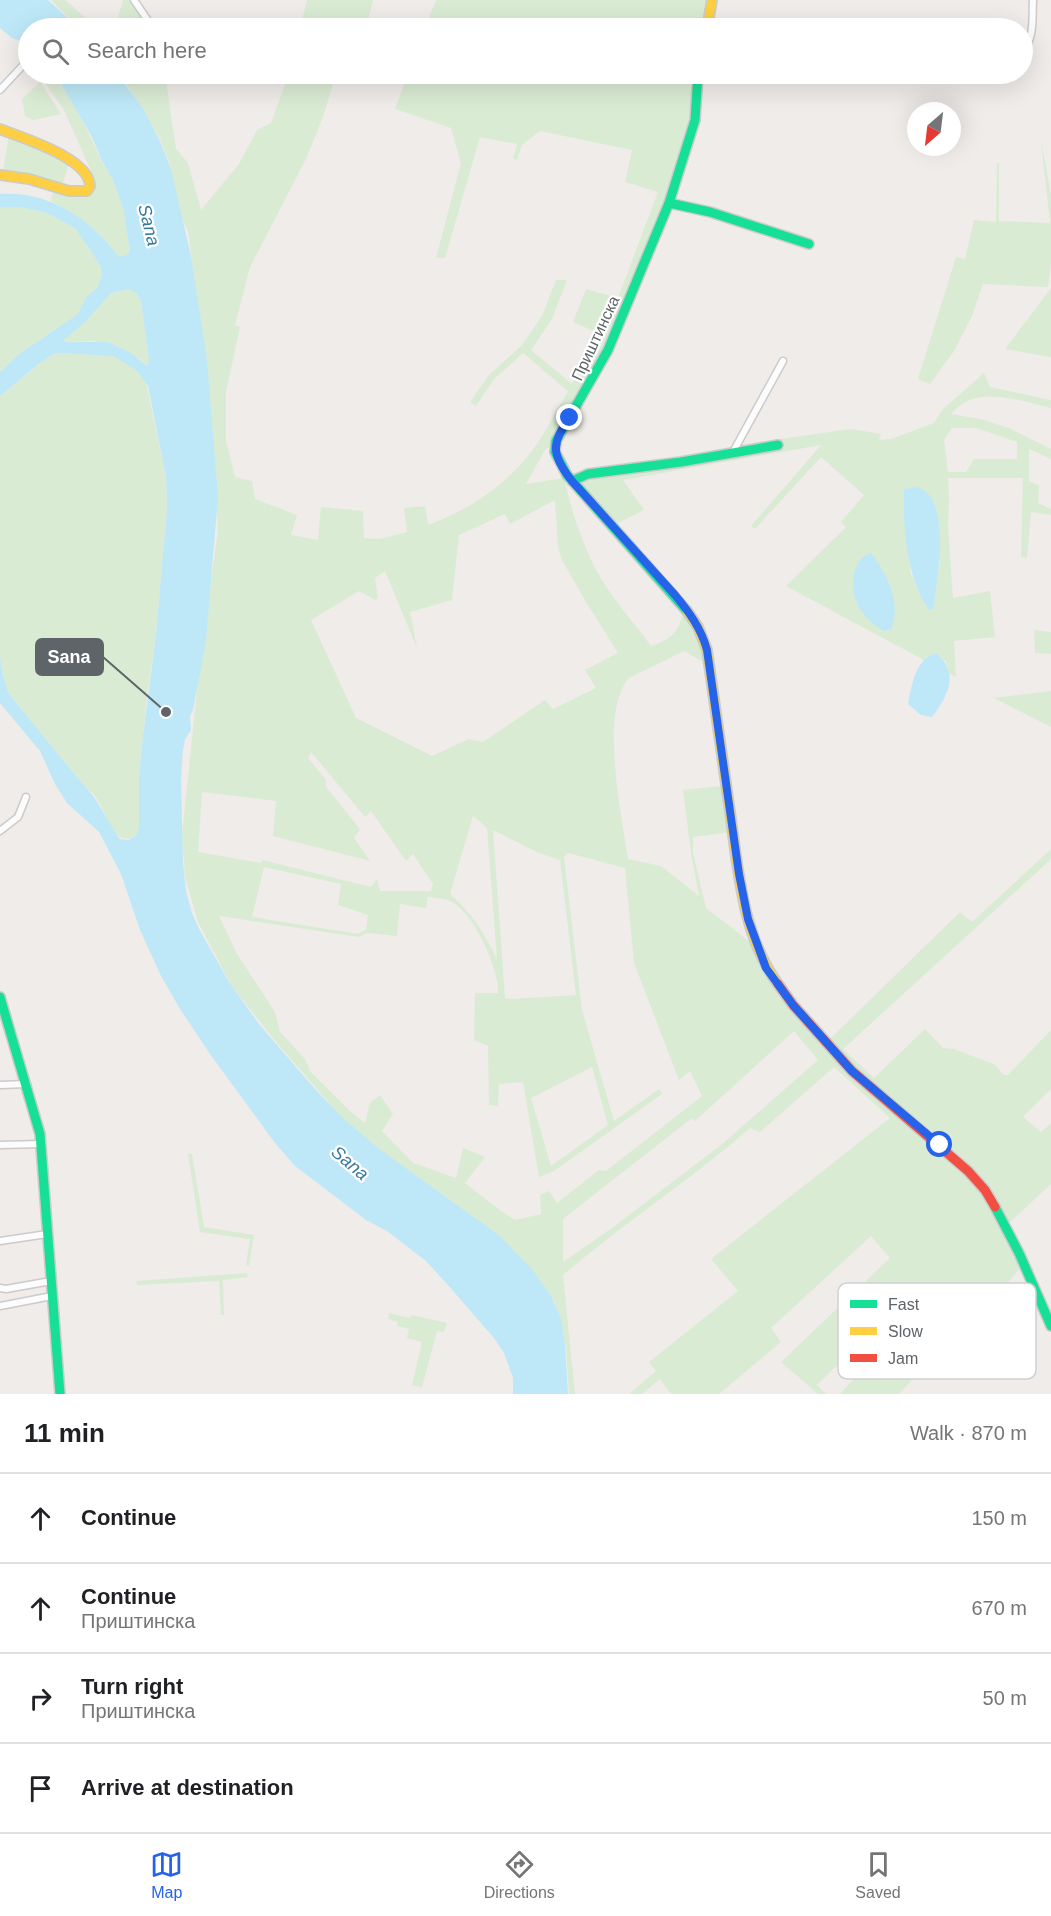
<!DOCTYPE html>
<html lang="en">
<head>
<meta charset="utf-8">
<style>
  :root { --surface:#fff; --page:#f6f6f6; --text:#202124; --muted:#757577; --line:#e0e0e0; --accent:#2563eb }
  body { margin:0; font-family:Arial,sans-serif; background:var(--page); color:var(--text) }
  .compass { position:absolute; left:907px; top:102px; width:54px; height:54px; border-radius:50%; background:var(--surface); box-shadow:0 6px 24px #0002; rotate:208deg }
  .stop { position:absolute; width:18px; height:18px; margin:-14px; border:4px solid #2563eb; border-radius:50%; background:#fff }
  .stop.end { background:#2563eb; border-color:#fff; box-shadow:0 2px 6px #0008 }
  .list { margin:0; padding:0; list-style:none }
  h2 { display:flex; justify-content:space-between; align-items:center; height:78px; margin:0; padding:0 24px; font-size:26px }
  h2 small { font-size:20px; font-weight:400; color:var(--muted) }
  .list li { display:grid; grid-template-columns:39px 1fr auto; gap:18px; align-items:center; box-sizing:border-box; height:90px; padding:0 24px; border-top:2px solid var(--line) }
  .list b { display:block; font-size:22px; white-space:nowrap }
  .list p { margin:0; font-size:20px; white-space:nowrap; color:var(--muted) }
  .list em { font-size:20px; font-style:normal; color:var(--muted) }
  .icon { flex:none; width:33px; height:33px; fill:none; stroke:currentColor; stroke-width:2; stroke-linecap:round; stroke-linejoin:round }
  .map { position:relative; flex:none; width:1051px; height:1394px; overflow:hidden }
  .search { position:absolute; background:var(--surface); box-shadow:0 6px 24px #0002; left:18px; right:18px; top:18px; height:66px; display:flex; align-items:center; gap:15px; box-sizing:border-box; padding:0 21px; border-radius:33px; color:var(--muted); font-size:22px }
  .sheet { height:438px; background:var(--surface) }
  nav { display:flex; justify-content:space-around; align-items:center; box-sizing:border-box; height:84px; border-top:2px solid var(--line); background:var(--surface); font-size:16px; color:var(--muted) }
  nav a { display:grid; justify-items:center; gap:3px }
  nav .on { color:var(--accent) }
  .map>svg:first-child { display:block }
  .green { fill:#daebd4; fill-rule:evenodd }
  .water { fill:#bee8f8; fill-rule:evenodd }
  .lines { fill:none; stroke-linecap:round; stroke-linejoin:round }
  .street-casing { stroke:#cbcbcb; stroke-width:9 }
  .fast-casing { stroke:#cbcbcb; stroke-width:12 }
  .slow-casing { stroke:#cbcbcb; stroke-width:12 }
  .jam-casing { stroke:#cbcbcb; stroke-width:12 }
  .street { stroke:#fdfcfc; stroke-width:6 }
  .fast { stroke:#16e098; stroke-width:9 }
  .slow { stroke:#ffcf43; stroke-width:9 }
  .jam { stroke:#f24e42; stroke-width:9 }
  .route { stroke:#2563eb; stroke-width:8 }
  .labels { text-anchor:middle; stroke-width:4.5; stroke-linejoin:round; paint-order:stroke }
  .street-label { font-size:16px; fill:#5e6468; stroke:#fff }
  .water-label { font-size:18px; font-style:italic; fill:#35799f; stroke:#fff }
  .key { fill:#fff; stroke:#cfd0d2; stroke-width:1.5 }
  .key-label { font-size:16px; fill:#5e6468 }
  .leader { fill:none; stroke:#5e6468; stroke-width:2 }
  .callout-dot { fill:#5e6468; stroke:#fff; stroke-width:2 }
  .callout { fill:#5e6468; stroke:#5e6468; stroke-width:2 }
  .callout-label { font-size:18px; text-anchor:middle; font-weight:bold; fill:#fff }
</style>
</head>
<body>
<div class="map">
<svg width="1051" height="1394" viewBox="0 0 1051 1394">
  <rect width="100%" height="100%" fill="#efece9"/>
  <g class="green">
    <path d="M51 0H65L97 28H78Z"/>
    <path d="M123 0H134L153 28H115Z"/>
    <path d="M307 0H373L366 28H300Z"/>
    <path d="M436 0H708L703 28H425Z"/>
    <path d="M39 74H52C74 99 88 132 102 162 106 169 111 174 114 181 121 198 132 237 129 253L124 257H119C101 232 78 215 51 201L54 188 81 196 90 177 91 171 64 110Z"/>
    <path d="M120 74H165L176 149 188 163 201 210 239 164 257 130 271 123 289 74H336L323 117 306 159 250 267 235 325 240 327 226 392V441L235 477 252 481 255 499 297 515 291 535 318 540 321 507 363 511 364 538 380 539 407 532 404 508 425 506 428 525C469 510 505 486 532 451 546 432 556 411 568 391L523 353 494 379 476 406 470 402 489 375 522 345 542 316 556 280H567L552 319 531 350 572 384 598 333 573 322 586 289 618 298 658 192 625 182 632 150 540 131 522 145 517 160 513 159 517 144 480 137 445 258H436L461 163 451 128 395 109 408 74H696L691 123 663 209 612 336 552 445 545 450 526 484 564 478C571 509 581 541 596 570 610 596 633 621 651 646 673 639 682 629 683 606L699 629 707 664 684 651 629 678C599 712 622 816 628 859L661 866 699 896 691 853 683 790 723 786 731 832 693 837V853L706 908 755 946 836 1057 981 1187 1023 1265 1005 1286 1002 1301 986 1316 967 1320 899 1394H840L901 1326 892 1311 817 1385 826 1394H818L781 1362 890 1258 871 1236 771 1328 781 1342 719 1394H671L660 1379 642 1394H629L656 1371 649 1362 738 1291 711 1259 890 1118 834 1067 760 1132 750 1128C690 1181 623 1223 563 1275L575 1394H569L566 1348 555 1303 529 1269 493 1233 451 1201 369 1144 336 1111 276 1042 231 985 198 922 185 877 182 835 200 661 218 530 214 476 190 244 188 231 168 189 171 167 160 139ZM555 500 558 547 562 560 586 602 618 653 585 670 596 688 553 709 545 700 483 742 469 739 432 756 356 718 311 620 359 591 375 600 378 598 375 578 385 571 417 648 410 612 452 600 459 535 505 514 510 524ZM311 752 365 817 371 811 406 861 413 854 433 884 431 891H380L377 879 371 887 262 860 261 863 198 852 202 792 276 801 273 836 370 861 354 838 360 829 326 787V780L308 758ZM473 816 487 828 497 959C483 931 474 916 450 894ZM493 830 537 852 560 860 576 995 512 999 505 998ZM568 853 625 868 634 963 679 1080 690 1071 702 1096 606 1171 599 1170 557 1203 549 1191 540 1195 541 1214 515 1220 501 1211 465 1183 485 1157 463 1148 456 1178 413 1163 382 1131 393 1114 380 1095 370 1103 365 1123 350 1111 310 1071 305 1059 280 1032 275 1012 237 954 219 916 359 937 368 933 397 936 400 904 426 908 428 897C435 898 446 898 452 902 474 913 499 969 498 993H475L474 1040 488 1046 489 1105 498 1106 499 1084 523 1082 539 1177 554 1171 662 1094 659 1089 614 1121 582 1010 564 857ZM264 867 341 884 338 905 368 915 366 930 358 934 252 917ZM794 1031 818 1060 721 1145 612 1228 563 1262V1219L692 1118 695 1121ZM592 1067 608 1125 551 1166 531 1098Z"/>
    <path d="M40 82 61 114 33 120 25 116 22 99Z"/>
    <path d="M9 135 69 163 62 186 3 172Z"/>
    <path d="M1041 140 1051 195V263L1048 287 983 284 972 316 954 351 930 384 918 379 956 257 965 259 974 220 996 222 997 163H999V221L1050 223Z"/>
    <path d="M0 207H19L45 212 75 228 100 265 102 275 97 288 90 293 78 314 19 354 0 372Z"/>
    <path d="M1051 288V357L1005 349Z"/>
    <path d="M128 289 136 293 141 301 149 360 147 366 138 358 96 341 65 342 64 340 111 293Z"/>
    <path d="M99 346 139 369 146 382 166 477 167 509 164 546 156 634 147 696 139 775V826L136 836C115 848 108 818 100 804 95 795 88 788 81 782L9 694 3 676 0 657V396L54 352Z"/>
    <path d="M984 373 990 387 1051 400V408C1018 401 975 383 951 414L980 419 1009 428 1051 449V459L1029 449V481L1039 486 1038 503 1051 509V515L1031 512 1027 558 1021 557 1023 478H948L949 497 948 527 953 598 990 591 995 637 954 641 956 677 949 673 946 661 928 656 924 660 786 586 846 527 841 522 864 495 821 457 755 529 751 526 821 445 623 480 644 510 616 524 579 481 580 478 761 449 759 442 851 429 881 434 879 440 891 439 934 423 942 410ZM952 428H976L1017 442V459H974L966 472H948L944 440ZM904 489 940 561 933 609 911 574 904 511Z"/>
    <path d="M1034 630 1051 632V654L1035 653Z"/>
    <path d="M1051 691V727L994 698Z"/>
    <path d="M1051 849V858L1049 861 843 1049 874 1078 925 1029 943 1048 954 1049 994 1064 1004 1075H1008L1051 1030V1089L1023 1117 1041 1132 1051 1123V1184L1009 1223C987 1173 942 1139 900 1106 875 1086 851 1063 829 1040L960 912 972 922Z"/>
    <path d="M188 1154H192L204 1227 254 1235 249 1266 246 1265 250 1239 200 1232Z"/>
    <path d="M247 1273 248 1277 223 1280 224 1315H221L219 1281 137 1285 136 1281Z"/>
    <path d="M389 1313 410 1318 412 1315 447 1323 444 1332 437 1331 422 1387 412 1385 422 1342 407 1338 409 1329 397 1326 398 1322 388 1319Z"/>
  </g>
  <g class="water">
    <path d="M0 0H48L78 28H28V49L23 42 12 38 0 28Z"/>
    <path d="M52 74H117L142 107 160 141 171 169 191 256 207 360 218 497 206 641 193 710 190 716 191 730 185 739 183 750 181 779 183 863 186 891 192 913 199 929 229 982 259 1024 315 1089 343 1118 378 1148 500 1236 532 1269 550 1294 561 1318 565 1345 568 1394H513V1378L504 1353 494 1338 447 1284 426 1261 387 1231 366 1220 295 1166 275 1143 210 1054 180 1009 161 976 140 930 121 874 99 832 67 803 55 784 40 751 0 703V657L3 676 9 694 81 782C98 798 106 819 120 839L128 840 136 836 139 826V775L143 735 156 634 167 509 166 477 148 386 136 370 113 356 64 353H55L40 363 0 396V372L19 354 78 314 87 296 97 288 102 275 100 265 75 228 45 212 19 207H0V194C49 190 91 219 119 257L127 255 130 250 123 208 113 180 102 161 92 137 60 82ZM128 289 136 293 141 301 149 360 147 366 131 353 108 342H65L64 340 85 322 111 293Z"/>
    <path d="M919 487C922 489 927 492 930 496 947 518 938 582 933 609L929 610C906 575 903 530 904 489Z"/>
    <path d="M871 553C887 574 902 603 891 629L884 631C861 619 848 596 855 570 858 562 862 555 871 553Z"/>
    <path d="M936 653C960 672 948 697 932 717L921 715 908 704C912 685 915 659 936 653Z"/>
  </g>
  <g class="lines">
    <defs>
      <g id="street">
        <path d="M134 0 153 28"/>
        <path d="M1022 53C1035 37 1032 19 1033 0"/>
        <path d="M0 90 26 62"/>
        <path d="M733 452 783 361"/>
        <path d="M0 831 18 817 26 797"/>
        <path d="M0 1085 27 1084"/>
        <path d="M0 1145 41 1144"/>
        <path d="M0 1241 47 1234"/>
        <path d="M0 1288 6 1289 51 1281"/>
        <path d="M0 1306 52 1296"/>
      </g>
      <g id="fast">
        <path d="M669 203 710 212 809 244"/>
        <path d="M572 481 588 474 681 462 778 445"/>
        <path d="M687 611 567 475 555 452 556 441 608 350 669 203 695 120 698 74"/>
        <path d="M0 997 40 1134 60 1394"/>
        <path d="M995 1207 1019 1253 1051 1326"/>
      </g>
      <g id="slow">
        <path d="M707 28 712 0"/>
        <path d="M0 129C23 138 89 158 90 186L87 191H69L29 179 0 175"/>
        <path d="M687 611 698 627 707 650C714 702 722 753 729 805 738 865 741 934 778 984"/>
      </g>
      <path id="jam" d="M778 984 793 1005 852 1071 968 1171 985 1190 995 1207"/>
    </defs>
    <use href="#street" class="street-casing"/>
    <use href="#fast" class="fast-casing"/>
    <use href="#slow" class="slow-casing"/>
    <use href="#jam" class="jam-casing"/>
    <use href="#street" class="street"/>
    <use href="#fast" class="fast"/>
    <use href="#slow" class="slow"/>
    <use href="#jam" class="jam"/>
  </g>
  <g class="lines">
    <path class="route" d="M570 418C550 443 552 456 572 481L675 595C689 612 701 628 707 650L739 874 748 919 766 968 793 1005 852 1071 940 1145"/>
  </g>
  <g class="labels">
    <g class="street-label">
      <text transform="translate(595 338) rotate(-65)" y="6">Приштинска</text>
    </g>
    <g class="water-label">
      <text transform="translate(149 225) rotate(76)" y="6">Sana</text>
      <text transform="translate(350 1163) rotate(40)" y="6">Sana</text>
    </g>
  </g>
  <rect x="838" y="1283" width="198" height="96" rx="9" class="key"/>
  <rect x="850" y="1300" width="27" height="8" fill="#16e098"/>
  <rect x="850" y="1327" width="27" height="8" fill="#ffcf43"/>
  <rect x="850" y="1354" width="27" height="8" fill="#f24e42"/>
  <g class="key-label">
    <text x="888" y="1310">Fast</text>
    <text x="888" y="1337">Slow</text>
    <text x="888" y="1364">Jam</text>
  </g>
  <path class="leader" d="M166 712L103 657"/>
  <circle class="callout-dot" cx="166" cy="712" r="6"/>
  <rect class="callout" x="36" y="639" width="67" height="36" rx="6"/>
  <g class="callout-label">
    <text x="69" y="663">Sana</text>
  </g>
</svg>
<svg class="compass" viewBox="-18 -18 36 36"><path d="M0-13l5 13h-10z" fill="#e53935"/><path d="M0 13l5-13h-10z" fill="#757577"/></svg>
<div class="stop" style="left:940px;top:1145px"></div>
<div class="stop end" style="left:570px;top:418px"></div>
<div class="search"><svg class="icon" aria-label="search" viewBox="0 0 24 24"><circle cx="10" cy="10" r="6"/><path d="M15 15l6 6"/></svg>Search here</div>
</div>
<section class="sheet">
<h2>11 min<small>Walk · 870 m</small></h2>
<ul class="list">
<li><svg class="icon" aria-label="ahead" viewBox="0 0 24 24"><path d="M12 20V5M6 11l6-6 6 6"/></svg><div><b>Continue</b></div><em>150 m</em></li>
<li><svg class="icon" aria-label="ahead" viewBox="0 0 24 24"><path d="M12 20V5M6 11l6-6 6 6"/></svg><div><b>Continue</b><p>Приштинска</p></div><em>670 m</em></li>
<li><svg class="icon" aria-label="right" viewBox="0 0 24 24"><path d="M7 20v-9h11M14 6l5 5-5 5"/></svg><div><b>Turn right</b><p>Приштинска</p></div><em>50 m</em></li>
<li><svg class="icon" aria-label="arrive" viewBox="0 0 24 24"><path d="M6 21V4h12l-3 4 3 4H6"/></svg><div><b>Arrive at destination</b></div></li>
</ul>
</section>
<nav>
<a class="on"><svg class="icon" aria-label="map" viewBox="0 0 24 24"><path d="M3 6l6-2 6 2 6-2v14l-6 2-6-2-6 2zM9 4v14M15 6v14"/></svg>Map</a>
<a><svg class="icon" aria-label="directions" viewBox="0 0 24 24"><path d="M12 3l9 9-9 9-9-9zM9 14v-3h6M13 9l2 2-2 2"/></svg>Directions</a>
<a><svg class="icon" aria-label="saved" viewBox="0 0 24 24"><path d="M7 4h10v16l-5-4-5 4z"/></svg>Saved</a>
</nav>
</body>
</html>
